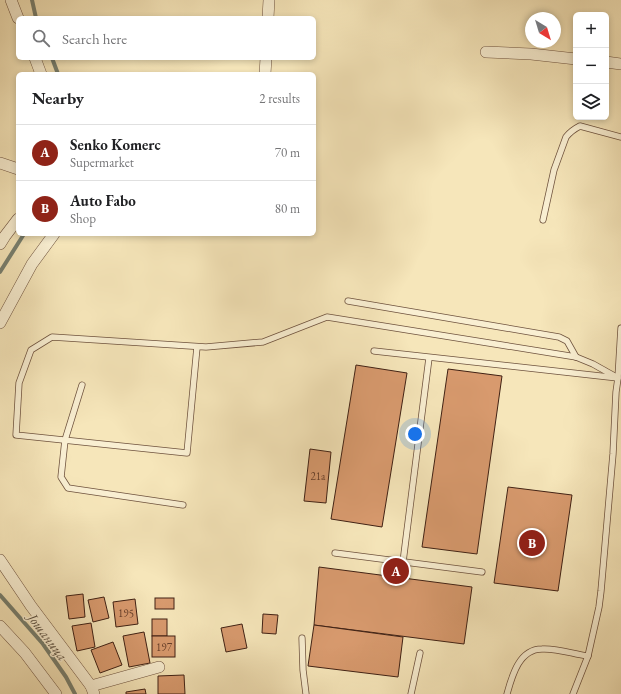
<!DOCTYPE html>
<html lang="en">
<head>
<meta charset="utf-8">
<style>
  :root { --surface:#fff; --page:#f2f2f2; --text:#202124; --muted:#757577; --line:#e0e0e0; --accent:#8f2418 }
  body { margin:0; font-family:"EB Garamond",serif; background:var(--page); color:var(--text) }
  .controls { position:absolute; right:12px; top:12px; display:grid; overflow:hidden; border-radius:6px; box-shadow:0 2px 6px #0003 }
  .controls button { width:36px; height:36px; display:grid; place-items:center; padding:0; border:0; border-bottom:1px solid var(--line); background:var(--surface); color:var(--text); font:20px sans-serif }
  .compass { position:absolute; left:525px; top:12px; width:36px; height:36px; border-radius:50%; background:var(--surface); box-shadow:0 2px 6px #0003; rotate:142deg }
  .you { position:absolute; left:415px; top:434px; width:14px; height:14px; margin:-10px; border:3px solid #fff; border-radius:50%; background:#1a73e8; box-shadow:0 0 0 6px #1a73e833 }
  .badge { display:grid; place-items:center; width:26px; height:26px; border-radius:50%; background:var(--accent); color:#fff; font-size:13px; font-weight:700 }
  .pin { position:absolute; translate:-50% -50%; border:2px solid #fff; box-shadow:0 1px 4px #0006 }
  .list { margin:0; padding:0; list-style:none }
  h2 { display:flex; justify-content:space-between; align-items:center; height:52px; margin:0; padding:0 16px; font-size:17px }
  h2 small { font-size:13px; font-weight:400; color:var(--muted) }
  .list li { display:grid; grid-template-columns:26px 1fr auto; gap:12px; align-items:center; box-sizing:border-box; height:56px; padding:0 16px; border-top:1px solid var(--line) }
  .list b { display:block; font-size:15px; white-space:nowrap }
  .list p { margin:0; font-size:13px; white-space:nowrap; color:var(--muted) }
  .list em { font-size:13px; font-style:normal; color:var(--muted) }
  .icon { flex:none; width:22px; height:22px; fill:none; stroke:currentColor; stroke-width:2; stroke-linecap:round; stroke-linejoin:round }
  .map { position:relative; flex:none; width:621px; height:694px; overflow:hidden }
  .search { position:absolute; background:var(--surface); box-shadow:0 2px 6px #0003; left:16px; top:16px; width:300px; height:44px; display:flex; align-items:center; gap:10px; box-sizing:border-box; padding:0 14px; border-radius:6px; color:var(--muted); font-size:15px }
  .panel { position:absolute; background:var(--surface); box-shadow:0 2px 6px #0003; left:16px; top:72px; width:300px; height:164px; border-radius:6px }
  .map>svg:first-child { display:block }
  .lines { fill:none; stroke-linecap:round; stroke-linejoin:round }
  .stream { stroke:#788070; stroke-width:4 }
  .building { fill:#d89a6e; stroke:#402114 }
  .service-casing { stroke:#6e523e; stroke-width:7 }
  .minor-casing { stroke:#6e523e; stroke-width:12 }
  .service { stroke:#f9efd2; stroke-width:5.5 }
  .minor { stroke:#f9efd2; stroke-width:11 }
  .labels { text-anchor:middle; stroke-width:3; stroke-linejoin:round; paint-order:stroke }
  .number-label { font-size:11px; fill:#663f2a }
  .water-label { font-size:14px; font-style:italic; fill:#5c5142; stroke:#f9efd2 }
</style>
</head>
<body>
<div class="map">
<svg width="621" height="694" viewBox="0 0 621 694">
  <rect width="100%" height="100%" fill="#f6e6ba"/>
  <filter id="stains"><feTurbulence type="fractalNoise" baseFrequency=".005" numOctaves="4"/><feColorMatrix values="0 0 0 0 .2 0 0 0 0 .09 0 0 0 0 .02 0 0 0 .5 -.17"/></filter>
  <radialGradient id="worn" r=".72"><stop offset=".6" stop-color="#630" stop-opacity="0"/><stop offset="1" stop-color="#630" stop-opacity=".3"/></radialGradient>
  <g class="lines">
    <g class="stream">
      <path d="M32 0 36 18"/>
      <path d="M52 58 58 74"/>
      <path d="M0 272 24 234"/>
      <path d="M0 595 43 644 66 677 75 694"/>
    </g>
  </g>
  <g class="building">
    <path d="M356 365 407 373 382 527 331 519Z"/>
    <path d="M448 369 502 376 477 554 422 547Z"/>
    <path d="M310 449 331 452 326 503 304 501Z"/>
    <path d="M508 487 572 495 558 591 494 583Z"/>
    <path d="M319 567 472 587 464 644 314 625Z"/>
    <path d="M83 594 85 617 69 619 66 596Z"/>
    <path d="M104 597 109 618 93 622 88 600Z"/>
    <rect x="155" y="598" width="19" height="11"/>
    <path d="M135 599 138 624 116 627 113 602Z"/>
    <path d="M263 614 278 615 276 634 262 633Z"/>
    <rect x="152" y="619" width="15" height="17"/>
    <path d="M91 623 95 647 77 651 72 626Z"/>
    <path d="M242 624 247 648 226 652 221 628Z"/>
    <path d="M314 625 403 637 398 677 308 666Z"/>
    <path d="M144 632 150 663 129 667 123 636Z"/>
    <rect x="152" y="636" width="23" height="21"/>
    <path d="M113 642 122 665 100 673 91 650Z"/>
    <path d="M184 675 185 694H158V676Z"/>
    <path d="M145 689 146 694H126V692Z"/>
  </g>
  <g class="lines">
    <defs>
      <g id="service">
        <path d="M543 220 554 170 566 137C570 132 574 129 580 126L621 137"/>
        <path d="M348 301 559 337 567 341 576 357"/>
        <path d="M197 347 187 453 16 435 19 383 31 350 52 337 206 347 263 342 327 317 576 357 593 364 618 378 616 392 613 454 601 591 599 607 588 656 573 694"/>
        <path d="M374 351 618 378 621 328"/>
        <path d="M82 385 65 440 61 477 68 488 183 505"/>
        <path d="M335 553 482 572"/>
        <path d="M403 562 429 358"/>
        <path d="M302 638 303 670 306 694"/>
        <path d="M411 694 420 653"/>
        <path d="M507 694C512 676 519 649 542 649 557 648 573 654 588 656"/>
      </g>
      <g id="minor">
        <path d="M11 0 18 18"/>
        <path d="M268 18 269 0"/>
        <path d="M486 52 531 54 576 59"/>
        <path d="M35 58 41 74"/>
        <path d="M606 62 621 64"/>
        <path d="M265 74 266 58"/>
        <path d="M0 163 18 169"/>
        <path d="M0 244 5 236 18 219"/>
        <path d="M0 323 32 264 54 234"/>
        <path d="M0 560 31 606 91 686 94 694"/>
        <path d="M0 626 25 653 56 694"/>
        <path d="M91 686 159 667"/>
      </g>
    </defs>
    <use href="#service" class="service-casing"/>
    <use href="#minor" class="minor-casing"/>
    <use href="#service" class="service"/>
    <use href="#minor" class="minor"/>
  </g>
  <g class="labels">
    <g class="number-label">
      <text x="318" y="480">21a</text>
      <text x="126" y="617">195</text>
      <text x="164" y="651">197</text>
    </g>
    <g class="water-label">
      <text transform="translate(48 637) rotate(53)" y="5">Јошаница</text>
    </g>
  </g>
  <rect width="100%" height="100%" filter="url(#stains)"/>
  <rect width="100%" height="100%" fill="url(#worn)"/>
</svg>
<div class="controls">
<button>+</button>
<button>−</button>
<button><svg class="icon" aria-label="layers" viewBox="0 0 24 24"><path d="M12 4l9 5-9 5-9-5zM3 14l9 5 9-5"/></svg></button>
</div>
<svg class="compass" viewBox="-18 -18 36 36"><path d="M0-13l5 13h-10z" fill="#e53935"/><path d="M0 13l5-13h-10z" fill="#757577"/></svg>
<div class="you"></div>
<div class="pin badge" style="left:396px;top:571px">A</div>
<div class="pin badge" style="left:532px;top:543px">B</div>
<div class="search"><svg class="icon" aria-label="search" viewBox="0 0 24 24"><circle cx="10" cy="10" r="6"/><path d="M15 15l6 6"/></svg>Search here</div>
<section class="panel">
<h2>Nearby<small>2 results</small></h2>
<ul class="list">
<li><span class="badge">A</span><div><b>Senko Komerc</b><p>Supermarket</p></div><em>70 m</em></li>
<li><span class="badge">B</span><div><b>Auto Fabo</b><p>Shop</p></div><em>80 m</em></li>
</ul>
</section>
</div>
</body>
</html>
